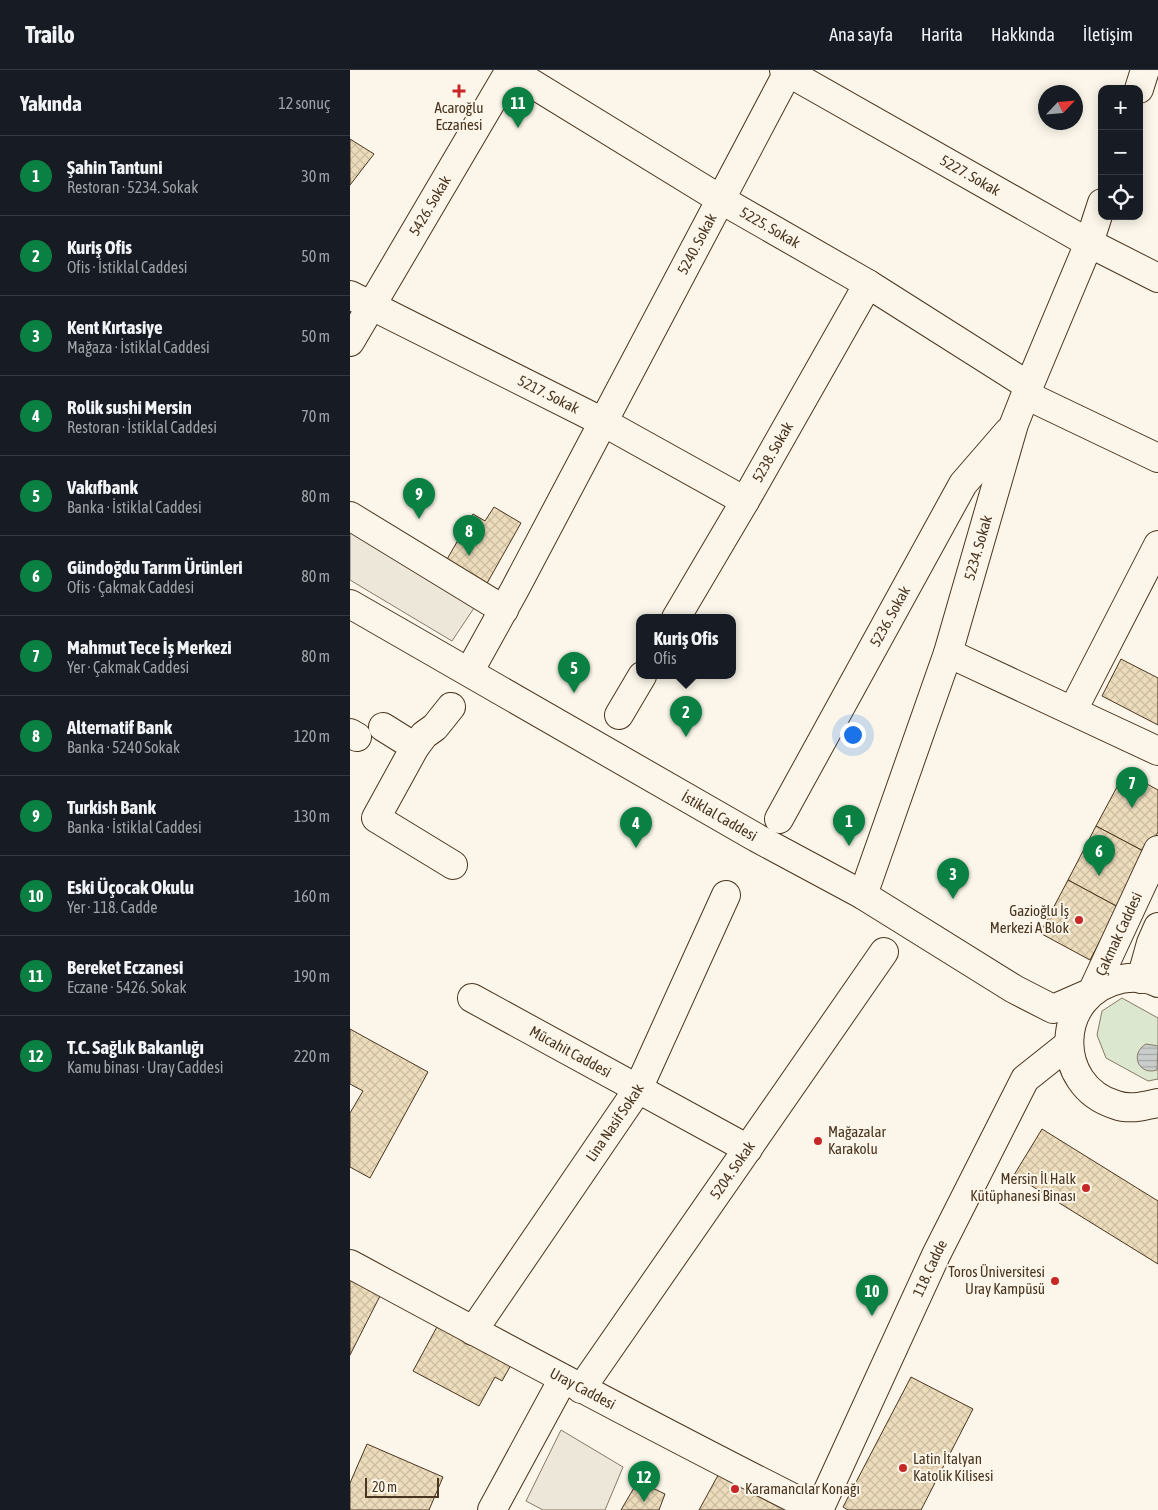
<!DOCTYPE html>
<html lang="tr">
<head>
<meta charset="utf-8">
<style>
  :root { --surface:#171b24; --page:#242831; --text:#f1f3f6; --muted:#9ea1a6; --line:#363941; --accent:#0b8043 }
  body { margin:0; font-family:"Asap Condensed",sans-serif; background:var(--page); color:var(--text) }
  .controls { position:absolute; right:15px; top:15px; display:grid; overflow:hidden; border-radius:10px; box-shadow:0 2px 12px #0003 }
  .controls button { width:45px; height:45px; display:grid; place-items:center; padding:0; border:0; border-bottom:1px solid var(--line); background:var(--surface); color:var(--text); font:25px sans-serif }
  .compass { position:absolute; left:688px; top:15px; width:45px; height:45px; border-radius:50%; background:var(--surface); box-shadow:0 2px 12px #0003; rotate:64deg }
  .scale { position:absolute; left:15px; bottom:12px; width:74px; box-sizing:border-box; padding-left:5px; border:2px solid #4a3520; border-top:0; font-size:14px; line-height:18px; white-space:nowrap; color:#4a3520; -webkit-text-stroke:4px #fbf6e9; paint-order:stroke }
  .you { position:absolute; left:502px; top:664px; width:18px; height:18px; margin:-12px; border:4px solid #fff; border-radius:50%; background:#1a73e8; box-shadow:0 0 0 8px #1a73e833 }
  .badge { display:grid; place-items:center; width:32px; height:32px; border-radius:50%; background:var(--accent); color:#fff; font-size:16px; font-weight:700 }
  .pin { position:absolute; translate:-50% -41px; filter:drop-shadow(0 1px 2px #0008) }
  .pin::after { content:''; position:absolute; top:26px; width:18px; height:15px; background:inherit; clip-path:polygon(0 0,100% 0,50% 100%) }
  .popup { position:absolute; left:286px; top:544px; width:100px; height:65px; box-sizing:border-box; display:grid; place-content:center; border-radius:10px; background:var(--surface); filter:drop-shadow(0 1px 4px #0005); font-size:16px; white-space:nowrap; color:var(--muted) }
  .popup b { font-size:19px; color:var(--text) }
  .popup::after { content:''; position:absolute; left:50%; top:100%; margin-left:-10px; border:10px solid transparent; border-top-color:var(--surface) }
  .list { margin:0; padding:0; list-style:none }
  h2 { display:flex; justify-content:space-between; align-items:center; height:65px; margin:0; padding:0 20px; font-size:21px }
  h2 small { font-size:16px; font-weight:400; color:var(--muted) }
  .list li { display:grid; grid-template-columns:32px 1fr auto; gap:15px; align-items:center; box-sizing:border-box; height:80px; padding:0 20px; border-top:1px solid var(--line) }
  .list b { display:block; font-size:19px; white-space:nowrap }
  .list p { margin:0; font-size:16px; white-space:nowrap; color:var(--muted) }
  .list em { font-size:16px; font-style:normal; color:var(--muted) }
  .icon { flex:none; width:28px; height:28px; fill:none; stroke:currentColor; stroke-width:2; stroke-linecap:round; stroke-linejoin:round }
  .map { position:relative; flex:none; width:808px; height:1440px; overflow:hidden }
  header { display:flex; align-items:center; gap:30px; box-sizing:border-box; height:70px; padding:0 25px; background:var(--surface); border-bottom:1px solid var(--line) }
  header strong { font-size:24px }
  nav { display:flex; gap:28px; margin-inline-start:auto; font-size:18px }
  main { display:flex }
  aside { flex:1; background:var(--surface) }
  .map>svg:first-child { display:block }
  .grass { fill:#dce7d0; stroke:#887966 }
  .parking { fill:#ede7d9; stroke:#887966 }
  .water { fill:url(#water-rules); stroke:#887966 }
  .building { fill:url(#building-cross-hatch); stroke:#4a3520 }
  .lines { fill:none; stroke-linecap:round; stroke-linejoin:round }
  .minor-casing { stroke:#4a3520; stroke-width:30 }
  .major-casing { stroke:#4a3520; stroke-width:30 }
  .minor { stroke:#fbf6e9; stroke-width:28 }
  .major { stroke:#fbf6e9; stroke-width:28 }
  .poi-dot { fill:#c62828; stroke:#fbf6e9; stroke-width:2 }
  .labels { text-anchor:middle; stroke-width:4; stroke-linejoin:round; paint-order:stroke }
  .poi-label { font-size:15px; fill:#4a3520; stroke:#fbf6e9; text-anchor:end }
  .street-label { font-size:15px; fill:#4a3520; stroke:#fbf6e9 }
</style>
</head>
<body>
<header>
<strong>Trailo</strong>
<nav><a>Ana sayfa</a><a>Harita</a><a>Hakkında</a><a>İletişim</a></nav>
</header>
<main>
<aside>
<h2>Yakında<small>12 sonuç</small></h2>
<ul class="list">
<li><span class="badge">1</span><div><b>Şahin Tantuni</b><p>Restoran · 5234. Sokak</p></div><em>30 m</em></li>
<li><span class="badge">2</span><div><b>Kuriş Ofis</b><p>Ofis · İstiklal Caddesi</p></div><em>50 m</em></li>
<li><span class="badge">3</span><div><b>Kent Kırtasiye</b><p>Mağaza · İstiklal Caddesi</p></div><em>50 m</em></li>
<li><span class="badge">4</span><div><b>Rolik sushi Mersin</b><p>Restoran · İstiklal Caddesi</p></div><em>70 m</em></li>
<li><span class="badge">5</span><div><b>Vakıfbank</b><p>Banka · İstiklal Caddesi</p></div><em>80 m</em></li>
<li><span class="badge">6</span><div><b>Gündoğdu Tarım Ürünleri</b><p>Ofis · Çakmak Caddesi</p></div><em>80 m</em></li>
<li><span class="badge">7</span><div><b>Mahmut Tece İş Merkezi</b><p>Yer · Çakmak Caddesi</p></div><em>80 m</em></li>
<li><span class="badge">8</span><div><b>Alternatif Bank</b><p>Banka · 5240 Sokak</p></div><em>120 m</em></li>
<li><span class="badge">9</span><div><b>Turkish Bank</b><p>Banka · İstiklal Caddesi</p></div><em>130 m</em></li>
<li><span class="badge">10</span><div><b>Eski Üçocak Okulu</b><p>Yer · 118. Cadde</p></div><em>160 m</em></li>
<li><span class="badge">11</span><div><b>Bereket Eczanesi</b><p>Eczane · 5426. Sokak</p></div><em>190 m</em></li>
<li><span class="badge">12</span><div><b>T.C. Sağlık Bakanlığı</b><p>Kamu binası · Uray Caddesi</p></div><em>220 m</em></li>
</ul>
</aside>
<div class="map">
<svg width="808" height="1440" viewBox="0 0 808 1440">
  <defs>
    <pattern id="water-rules" width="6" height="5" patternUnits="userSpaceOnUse" patternTransform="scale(1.25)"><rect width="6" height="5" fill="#c9cecd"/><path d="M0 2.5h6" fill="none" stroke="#a5a8a6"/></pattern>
    <pattern id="building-cross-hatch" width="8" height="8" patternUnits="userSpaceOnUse" patternTransform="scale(1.25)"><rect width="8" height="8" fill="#ecdcbc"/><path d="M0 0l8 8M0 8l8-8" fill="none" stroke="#ccbda1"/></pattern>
  </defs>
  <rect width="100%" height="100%" fill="#fbf6e9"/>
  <path class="grass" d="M772 928 808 948V1009L798 1011 756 988 747 965 752 941Z"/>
  <g class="parking">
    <path d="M0 462 124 538 102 571 0 510Z"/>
    <path d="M211 1360 273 1397 255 1440H193L176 1431Z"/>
  </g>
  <path class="water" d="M796 974 808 976 807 1000C789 1006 779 984 796 974Z"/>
  <g class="building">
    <path d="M0 69 24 84 0 115Z"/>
    <path d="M144 437 171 453 136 515 96 491 123 444 135 451Z"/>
    <path d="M771 589 808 608V655L752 626Z"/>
    <path d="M775 702 808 720V762L797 783 746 756Z"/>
    <path d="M746 756 797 783 768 837 718 810Z"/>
    <path d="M718 810 768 837 740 890 690 863Z"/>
    <path d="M0 959 78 1002 20 1108 0 1097V1043L13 1021 0 1014Z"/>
    <path d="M692 1059 808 1131V1194L664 1105Z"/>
    <path d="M0 1208 31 1224 0 1285Z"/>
    <path d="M88 1255 161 1295 152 1311 145 1307 129 1336 63 1301Z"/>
    <path d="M561 1307 623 1339 571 1440H498L493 1437Z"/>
    <path d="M17 1374 93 1407 79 1440H0V1413Z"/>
    <path d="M372 1398 448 1440H349Z"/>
    <path d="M288 1411 315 1424 309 1440H271Z"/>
  </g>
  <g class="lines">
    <defs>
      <g id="minor">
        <path id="s1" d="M160 0 370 129 518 214 679 316"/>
        <path id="s2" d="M434 0 739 173 808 208"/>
        <path d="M789 19 795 0"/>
        <path id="s3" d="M0 225 253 352 395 431"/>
        <path id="s4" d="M0 272 160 0"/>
        <path d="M676 325 808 388"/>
        <path d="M0 446 154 540"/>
        <path id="s5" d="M326 548 395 431 518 214"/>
        <path d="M598 583 808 681"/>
        <path id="s6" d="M119 602 165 519 438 2 444 0"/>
        <path d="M723 640 808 475"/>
        <path d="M269 645 292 606"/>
        <path d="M33 657 65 677 26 748 103 795"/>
        <path d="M0 663 7 667"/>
        <path d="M65 677 74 665 85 657 101 637"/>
        <path id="s7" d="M429 749 613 414 658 362"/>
        <path id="s8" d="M513 825 598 583 664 354 679 316 739 173 752 133"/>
        <path d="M791 909 801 873 808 857"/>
        <path id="s9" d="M742 922 808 780"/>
        <path id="s10" d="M122 928 398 1079"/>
        <path id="s11" d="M0 1194C155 1278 310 1361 467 1440"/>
        <path id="s12" d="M123 1261 288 1019 376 825"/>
        <path id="s13" d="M231 1319 534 882"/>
        <path d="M142 1440 213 1309"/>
        <path id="s14" d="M469 1440 586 1185 675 1009 719 974"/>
      </g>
      <g id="major">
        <path id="s15" d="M0 534 407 768 513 825 664 919 703 939 742 922"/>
        <path d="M808 913C797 907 783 907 771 909 704 923 702 1016 766 1035 780 1040 794 1036 808 1033"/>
      </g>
    </defs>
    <use href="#minor" class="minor-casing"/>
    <use href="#major" class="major-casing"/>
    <use href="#minor" class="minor"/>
    <use href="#major" class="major"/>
  </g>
  <g class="poi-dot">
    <path d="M106.5 13.5h5v5h5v5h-5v5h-5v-5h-5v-5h5z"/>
    <circle cx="729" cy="850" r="5"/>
    <circle cx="468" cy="1071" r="5"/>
    <circle cx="736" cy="1118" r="5"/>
    <circle cx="705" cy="1211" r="5"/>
    <circle cx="553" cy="1398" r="5"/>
    <circle cx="385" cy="1419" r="5"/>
  </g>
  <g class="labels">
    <g class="poi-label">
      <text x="109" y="43" text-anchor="middle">Acaroğlu<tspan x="109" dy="17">Eczanesi</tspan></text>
      <text x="719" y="846">Gazioğlu İş<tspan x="719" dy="17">Merkezi A Blok</tspan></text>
      <text x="478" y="1067" text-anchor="start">Mağazalar<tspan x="478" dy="17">Karakolu</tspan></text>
      <text x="726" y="1114">Mersin İl Halk<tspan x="726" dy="17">Kütüphanesi Binası</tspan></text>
      <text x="695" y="1207">Toros Üniversitesi<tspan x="695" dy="17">Uray Kampüsü</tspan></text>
      <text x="563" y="1394" text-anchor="start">Latin İtalyan<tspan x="563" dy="17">Katolik Kilisesi</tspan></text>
      <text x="395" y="1424" text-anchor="start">Karamancılar Konağı</text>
    </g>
    <g class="street-label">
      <text dy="5" stroke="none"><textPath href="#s2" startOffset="214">5227. Sokak</textPath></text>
      <text dy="5" stroke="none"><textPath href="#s4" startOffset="158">5426. Sokak</textPath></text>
      <text dy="5" stroke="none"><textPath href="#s1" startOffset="304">5225. Sokak</textPath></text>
      <text dy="5" stroke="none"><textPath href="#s6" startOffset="485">5240. Sokak</textPath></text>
      <text dy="5" stroke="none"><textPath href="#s3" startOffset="222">5217. Sokak</textPath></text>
      <text dy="5" stroke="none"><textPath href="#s5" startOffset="192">5238. Sokak</textPath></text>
      <text dy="5" stroke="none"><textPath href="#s8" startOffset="366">5234. Sokak</textPath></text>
      <text dy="5" stroke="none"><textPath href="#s7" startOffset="231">5236. Sokak</textPath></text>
      <text dy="5" stroke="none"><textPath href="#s15" startOffset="426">İstiklal Caddesi</textPath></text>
      <text dy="5" stroke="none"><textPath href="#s9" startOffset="64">Çakmak Caddesi</textPath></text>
      <text dy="5" stroke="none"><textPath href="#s10" startOffset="112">Mücahit Caddesi</textPath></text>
      <text dy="5" stroke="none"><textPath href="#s12" startOffset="252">Lina Nasif Sokak</textPath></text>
      <text dy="5" stroke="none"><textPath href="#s13" startOffset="266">5204. Sokak</textPath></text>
      <text dy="5" stroke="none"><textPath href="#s14" startOffset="266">118. Cadde</textPath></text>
      <text dy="5" stroke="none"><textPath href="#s11" startOffset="264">Uray Caddesi</textPath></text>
    </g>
  </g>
</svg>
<div class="controls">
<button>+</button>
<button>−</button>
<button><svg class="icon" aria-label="locate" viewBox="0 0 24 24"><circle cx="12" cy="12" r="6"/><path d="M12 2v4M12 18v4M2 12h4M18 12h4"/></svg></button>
</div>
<svg class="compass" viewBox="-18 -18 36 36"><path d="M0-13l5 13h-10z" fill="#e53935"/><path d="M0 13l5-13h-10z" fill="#9ea1a6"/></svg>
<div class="scale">20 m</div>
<div class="you"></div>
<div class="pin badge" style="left:499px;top:776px">1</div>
<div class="pin badge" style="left:336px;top:667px">2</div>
<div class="popup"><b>Kuriş Ofis</b>Ofis</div>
<div class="pin badge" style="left:603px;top:829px">3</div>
<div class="pin badge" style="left:286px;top:778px">4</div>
<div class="pin badge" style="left:224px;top:623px">5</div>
<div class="pin badge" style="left:749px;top:806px">6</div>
<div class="pin badge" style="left:782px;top:738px">7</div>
<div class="pin badge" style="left:119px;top:486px">8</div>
<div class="pin badge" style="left:69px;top:449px">9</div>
<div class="pin badge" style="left:522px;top:1246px">10</div>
<div class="pin badge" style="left:168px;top:58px">11</div>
<div class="pin badge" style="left:294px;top:1432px">12</div>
</div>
</main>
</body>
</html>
